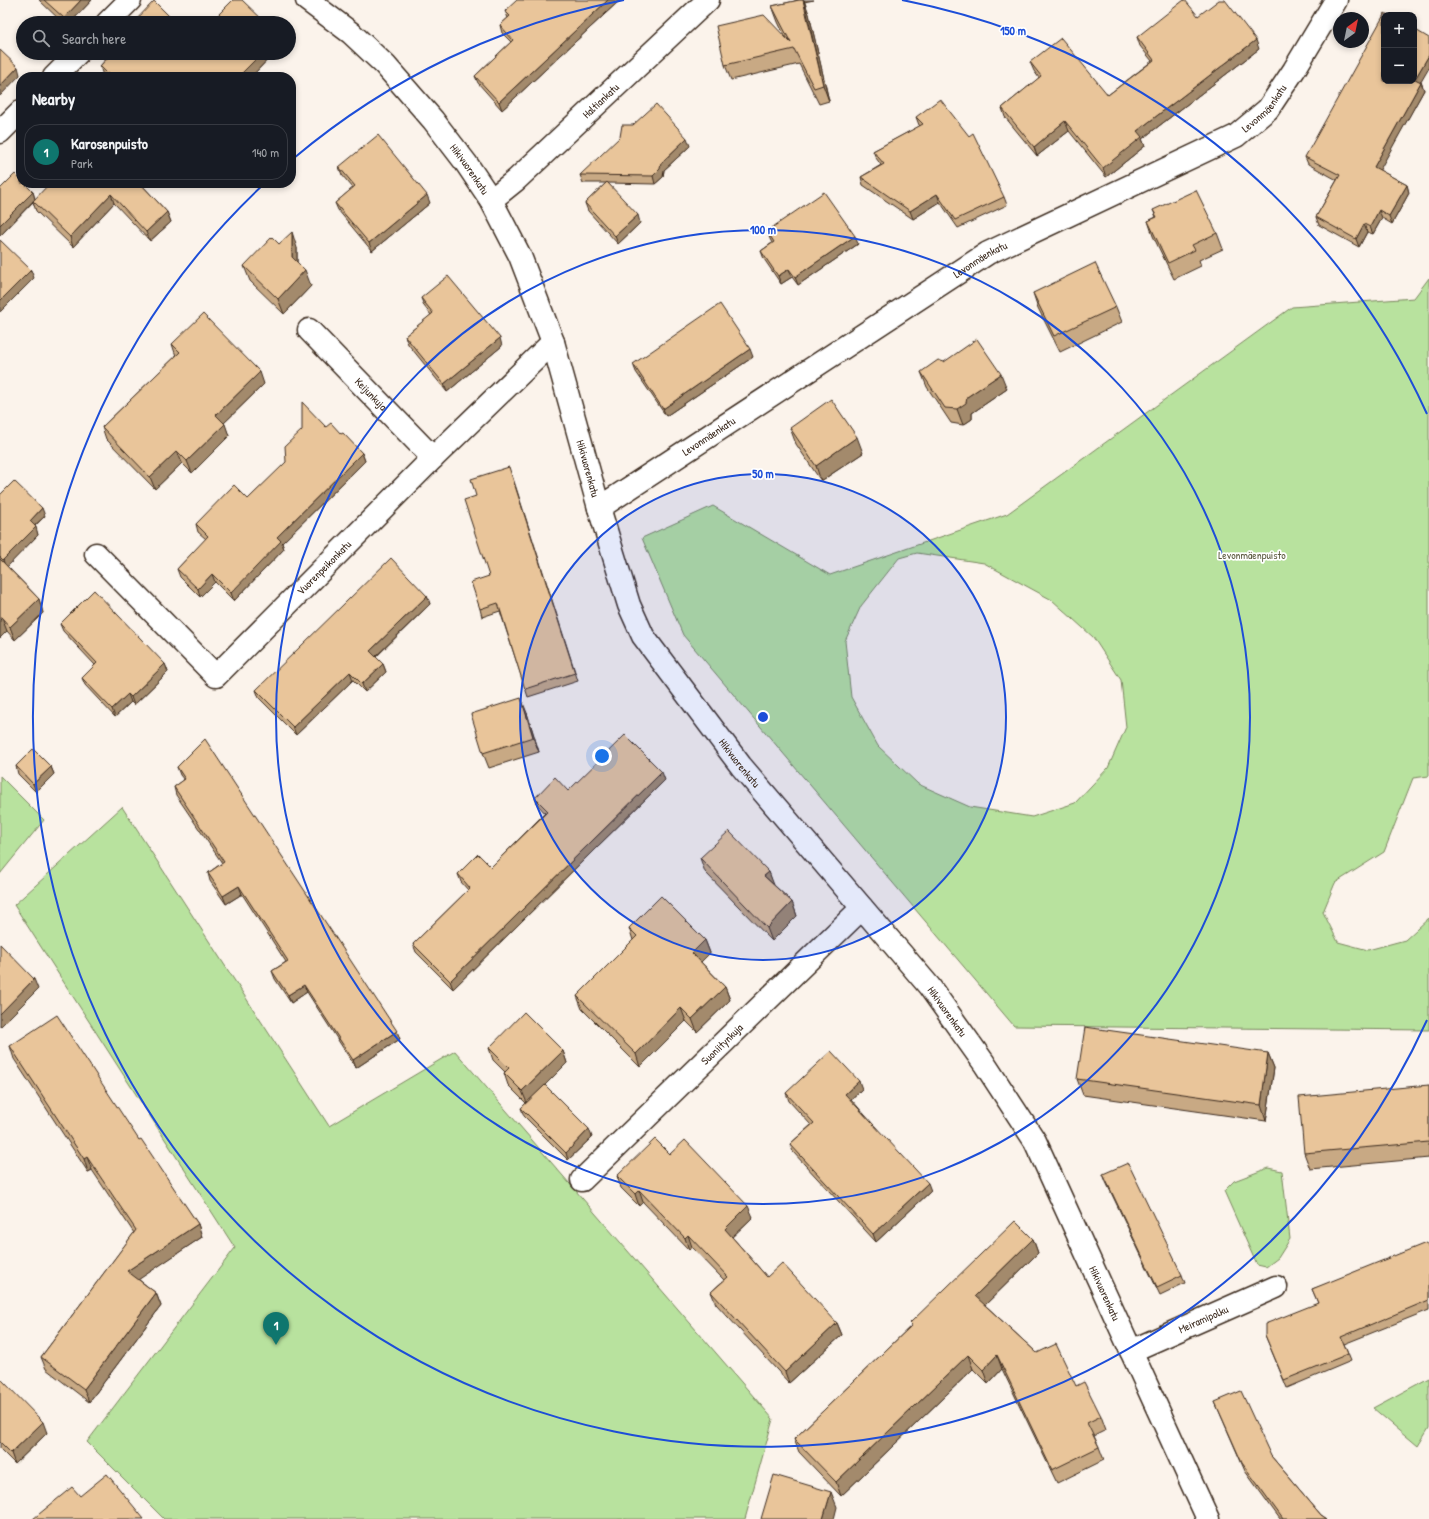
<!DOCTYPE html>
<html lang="en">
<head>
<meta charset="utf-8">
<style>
  :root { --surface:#171b24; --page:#20242c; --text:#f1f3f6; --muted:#9ea1a6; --line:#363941; --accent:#0f766e }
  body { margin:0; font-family:"Patrick Hand",sans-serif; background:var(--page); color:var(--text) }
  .controls { position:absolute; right:12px; top:12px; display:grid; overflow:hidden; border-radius:8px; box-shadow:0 2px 6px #0003 }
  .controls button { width:36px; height:36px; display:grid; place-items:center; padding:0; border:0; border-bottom:1px solid var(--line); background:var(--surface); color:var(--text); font:20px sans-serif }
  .compass { position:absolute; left:1333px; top:12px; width:36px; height:36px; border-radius:50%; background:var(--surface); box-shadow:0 2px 6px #0003; rotate:33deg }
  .you { position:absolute; left:602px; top:756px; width:14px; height:14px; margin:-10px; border:3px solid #fff; border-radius:50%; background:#1a73e8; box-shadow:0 0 0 6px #1a73e833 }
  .badge { display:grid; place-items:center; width:26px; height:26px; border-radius:50%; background:var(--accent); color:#fff; font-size:13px; font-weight:700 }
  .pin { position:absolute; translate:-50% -33px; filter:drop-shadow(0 1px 2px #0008) }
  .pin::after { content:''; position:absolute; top:21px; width:14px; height:12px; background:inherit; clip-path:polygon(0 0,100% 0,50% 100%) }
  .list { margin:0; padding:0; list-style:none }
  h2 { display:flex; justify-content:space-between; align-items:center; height:52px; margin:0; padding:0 16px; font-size:17px }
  h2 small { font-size:13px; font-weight:400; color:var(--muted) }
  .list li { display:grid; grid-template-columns:26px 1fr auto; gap:12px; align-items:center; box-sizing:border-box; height:56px; margin:0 8px 8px; padding:0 8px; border:1px solid var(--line); border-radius:16px }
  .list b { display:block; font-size:15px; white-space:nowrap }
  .list p { margin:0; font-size:13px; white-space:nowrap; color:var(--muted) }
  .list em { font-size:13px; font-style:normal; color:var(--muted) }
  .icon { flex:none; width:22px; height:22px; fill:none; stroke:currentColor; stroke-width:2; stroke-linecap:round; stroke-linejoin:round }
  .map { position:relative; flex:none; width:1429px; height:1519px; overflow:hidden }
  .search { position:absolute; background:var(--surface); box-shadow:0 2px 6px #0003; left:16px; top:16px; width:280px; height:44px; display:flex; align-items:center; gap:10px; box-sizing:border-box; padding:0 14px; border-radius:22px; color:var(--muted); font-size:15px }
  .panel { position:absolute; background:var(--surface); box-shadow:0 2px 6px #0003; left:16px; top:72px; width:280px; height:116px; border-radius:16px }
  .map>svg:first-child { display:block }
  .green { fill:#b8e29e; stroke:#7a865e; fill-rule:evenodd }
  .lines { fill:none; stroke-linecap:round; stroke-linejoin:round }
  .minor-casing { stroke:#3b2a1e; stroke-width:25 }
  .minor { stroke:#fff; stroke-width:22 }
  .wall { fill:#c8a984; stroke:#3b2a1e }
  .shaded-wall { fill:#a38a6c; stroke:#3b2a1e }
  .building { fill:#e9c59a; stroke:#3b2a1e }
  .ring { fill:none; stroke:#1d4ed8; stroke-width:2 }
  .labels { text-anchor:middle; stroke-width:3.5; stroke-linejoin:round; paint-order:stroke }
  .street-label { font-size:11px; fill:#3b2a1e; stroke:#fff }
  .park-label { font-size:11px; fill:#5a583e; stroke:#fff }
  .centre { fill:#1d4ed8; stroke:#fff; stroke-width:2 }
  .ring-label { font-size:12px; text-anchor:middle; font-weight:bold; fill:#1d4ed8; stroke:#fff; stroke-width:3.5; stroke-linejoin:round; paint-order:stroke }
</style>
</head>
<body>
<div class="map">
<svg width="1429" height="1519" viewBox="0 0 1429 1519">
  <rect width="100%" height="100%" fill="#fbf3eb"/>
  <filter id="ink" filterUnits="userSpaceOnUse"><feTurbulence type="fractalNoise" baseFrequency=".025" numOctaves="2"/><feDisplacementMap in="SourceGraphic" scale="8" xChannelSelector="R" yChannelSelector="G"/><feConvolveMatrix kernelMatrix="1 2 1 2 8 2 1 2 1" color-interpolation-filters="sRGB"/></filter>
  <g filter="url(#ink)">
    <g class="green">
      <path d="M1429 278V776L1413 778 1384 852 1335 883 1323 912 1338 942 1368 950 1405 940 1429 918V1030L1014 1026 683 635 642 538 713 506 830 575 1007 514 1292 307 1414 298ZM917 553 984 563 1052 600 1093 637 1121 680 1126 727 1108 768 1075 803 1032 817 970 807 918 784 878 746 851 697 845 641 861 606 899 558Z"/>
      <path d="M0 776 44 820 0 874Z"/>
      <path d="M122 807 329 1126 455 1051 773 1419 745 1519H164L87 1442 235 1248 14 905Z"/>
      <path d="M1268 1168 1282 1171 1290 1239 1278 1258 1266 1267 1257 1265 1224 1191 1234 1181Z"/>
      <path d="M1429 1378V1428L1418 1446 1373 1408Z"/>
    </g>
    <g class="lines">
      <defs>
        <g id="minor">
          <path id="s1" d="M307 0 351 33 385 65 433 120 466 163 491 200 520 256 553 342 599 508 629 605 643 636 741 766 929 986 984 1063 1035 1141 1208 1519"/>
          <path d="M107 23 130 0"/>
          <path d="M54 77 78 53"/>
          <path d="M0 132 21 111"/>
          <path id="s2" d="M491 200 516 180 708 0"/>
          <path id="s3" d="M309 330 433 458"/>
          <path id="s4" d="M599 508 988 253 1236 136 1268 109 1294 70 1336 0"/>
          <path id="s5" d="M96 554 216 676 433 458 553 342"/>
          <path id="s6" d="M582 1180 862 908"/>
          <path id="s7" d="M1131 1351 1276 1287"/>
        </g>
      </defs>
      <use href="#minor" class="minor-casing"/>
      <use href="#minor" class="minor"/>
    </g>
    <g class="wall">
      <path d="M39 0H92L70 23H63Z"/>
      <path d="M620 0 502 110 478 83 475 76 511 42 502 33 500 25 508 18 505 11Z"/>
      <path d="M795 0H814L804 2 809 14 829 101 819 104 799 64 731 80 725 65 786 39 778 22 772 6 795 1Z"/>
      <path d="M1198 16 1259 49 1142 139 1145 146 1106 177 1069 131 1037 156 1005 117 1002 108 1039 78 1034 71 1030 62 1108 95 1152 61 1140 46 1137 37Z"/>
      <path d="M112 53H274L251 77H105L103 76 100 66Z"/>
      <path d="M1421 82 1424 90 1379 170 1407 185 1409 193 1392 224 1382 218 1373 234 1367 232 1359 247 1319 225 1316 217 1337 180 1308 164 1305 157Z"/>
      <path d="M916 117 1004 197 1007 205 958 228 940 202 913 219 863 185 861 177 881 165 876 158 873 151 920 126 919 125Z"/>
      <path d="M690 146 664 170 663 177 655 184 608 183 640 223 618 244 588 211 585 203 606 183H583L580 175Z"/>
      <path d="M339 167 430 203 372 251 338 210 335 203 353 188 342 175Z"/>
      <path d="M140 183 167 212 171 222 150 241 114 203 73 247 36 211 33 202 0 236V189L33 192 35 199Z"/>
      <path d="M1153 210 1217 233 1223 249 1199 260 1201 266 1174 279 1153 236 1148 221 1156 217Z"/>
      <path d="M767 231 858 244 798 285 792 277 781 284 764 259 761 251 772 243 770 239Z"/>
      <path d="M279 244 297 248V263L311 286 284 314 250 281 244 266Z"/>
      <path d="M1033 293 1116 307 1122 322 1060 352 1038 308Z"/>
      <path d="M421 298 502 346 447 392 408 344 405 336 431 315 424 306Z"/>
      <path d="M172 344 264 384 224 423 229 436 192 473 182 463 155 489 106 439 102 427 176 356Z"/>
      <path d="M753 357 666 416 636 372 633 364Z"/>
      <path d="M921 372 1007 389 972 413V419L963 425 951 423 927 387Z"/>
      <path d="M326 427 341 434 362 453 365 461 282 543 284 549 234 601 215 582 200 597 180 577 177 569 206 539 198 532 196 524 248 499Z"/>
      <path d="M790 428 863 453 821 481 796 444Z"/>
      <path d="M512 475 578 681 528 697 500 611 482 617 480 609 489 576 476 496Z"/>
      <path d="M0 495 45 516 35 526 38 535 7 566 39 599 43 613 15 640 7 631 0 638Z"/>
      <path d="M427 596 430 604 376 657 383 664 386 672 365 692 353 680 296 735 259 698 256 690Z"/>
      <path d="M60 624 165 664 168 672 134 705 131 702 115 717 85 685 82 678 95 665 63 631Z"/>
      <path d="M527 713 539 752 489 768 483 753Z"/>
      <path d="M16 766 51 767 54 774 36 792 18 774Z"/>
      <path d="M177 767 400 1039 356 1068 307 992 291 1003 275 979 272 971 286 962 242 894 226 904 210 881 208 873 222 863 176 795 174 787 184 780 180 775Z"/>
      <path d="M665 780 453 989 416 952 413 944 468 890 461 882 458 874 491 867 545 813 538 805 535 798 568 791Z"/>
      <path d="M700 858 769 872 773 884 792 902 797 916 772 941 705 872Z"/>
      <path d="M629 928 705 940 710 953 701 962 725 987 730 1000 697 1032 686 1021 640 1067 582 1009 577 996 633 940Z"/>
      <path d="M10 1046 139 1140 198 1224 202 1237 138 1279 156 1293 161 1306 89 1402 46 1369 41 1357 134 1233 92 1170 88 1172 14 1059Z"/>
      <path d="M489 1048 563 1051 567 1063 545 1085 592 1137 568 1160 524 1116 521 1108 526 1103 508 1085 504 1073 505 1072 493 1060Z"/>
      <path d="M1268 1053 1274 1068 1266 1121 1083 1095 1077 1079Z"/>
      <path d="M1429 1085V1158L1310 1169 1304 1153Z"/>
      <path d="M862 1089 851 1099 931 1191 876 1242 793 1152 790 1144 811 1125 789 1101 786 1093Z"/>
      <path d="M670 1154 753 1217 732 1237 767 1277 837 1323 842 1335 789 1383 716 1304 711 1292 724 1280 692 1247 689 1250 643 1202 639 1206 621 1188 617 1176Z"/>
      <path d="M1103 1174 1182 1275 1185 1283 1160 1295 1106 1182Z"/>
      <path d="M1033 1239 1038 1253 985 1305 1037 1353 1076 1386 1101 1416 1106 1430 1094 1436 1099 1447 1104 1460 1057 1483 1002 1369 988 1384 973 1369 841 1496 799 1452 794 1439 911 1326 910 1323Z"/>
      <path d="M1429 1249V1310L1344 1344 1351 1361 1287 1388 1265 1335 1318 1303 1312 1289Z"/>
      <path d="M0 1378 47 1433 15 1464 0 1449Z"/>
      <path d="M1215 1402 1271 1456 1321 1515 1327 1519H1280L1245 1471Z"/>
    </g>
    <g class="shaded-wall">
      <path d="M81 0H92L70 23H65L64 18Z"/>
      <path d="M608 0H620L502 110 499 102Z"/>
      <path d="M804 0 809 14 829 101 823 85Z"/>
      <path d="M1256 40 1259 49 1142 139 1145 146 1106 177 1103 168 1137 131Z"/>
      <path d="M262 53H274L251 77H238Z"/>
      <path d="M1429 55V68L1418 87 1415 79Z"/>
      <path d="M18 67 20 75 0 96V86Z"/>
      <path d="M1421 82 1424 90 1377 175 1374 167Z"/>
      <path d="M1065 121 1069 131 1037 156 1034 147Z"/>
      <path d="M687 138 690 146 664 170 663 177 655 184 653 176 661 163Z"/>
      <path d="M1407 185 1409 193 1392 224 1389 216Z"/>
      <path d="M33 192 35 199 0 236V225Z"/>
      <path d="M111 194 114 203 73 247 70 237Z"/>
      <path d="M937 194 940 202 913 219 910 211Z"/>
      <path d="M427 195 430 203 372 251 369 243Z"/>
      <path d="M1379 210 1382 218 1373 234 1370 227Z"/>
      <path d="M167 212 171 222 150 241 146 232Z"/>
      <path d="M638 215 640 223 618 244 615 236Z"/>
      <path d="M1364 224 1367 232 1359 247 1356 239Z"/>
      <path d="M292 232 297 248V273L292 257Z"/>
      <path d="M855 236 858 244 798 285 795 277Z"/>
      <path d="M789 269 792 277 781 284 778 276Z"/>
      <path d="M31 270 34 278 0 312V301Z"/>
      <path d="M305 270 311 286 284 314 278 299Z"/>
      <path d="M500 338 502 346 447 392 444 384Z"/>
      <path d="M750 349 753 357 666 416 663 409Z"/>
      <path d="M260 372 264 384 220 427 216 415Z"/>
      <path d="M1001 374 1007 389 972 413V419L963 425 957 409 967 397Z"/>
      <path d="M225 424 229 436 192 473 187 461Z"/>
      <path d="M857 437 863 453 821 481 816 466Z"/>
      <path d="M177 451 182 463 155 489 150 477Z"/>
      <path d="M362 453 365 461 282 543 284 549 234 601 231 593 277 537Z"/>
      <path d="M42 508 45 516 32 528 30 521Z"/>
      <path d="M36 527 38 535 6 568 3 560Z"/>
      <path d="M212 574 215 582 200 597 198 589Z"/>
      <path d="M427 596 430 604 373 659 370 651Z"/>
      <path d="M39 599 43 613 15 640 10 627Z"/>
      <path d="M2 618 7 631 0 638V620Z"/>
      <path d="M165 664 168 672 134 705 131 697Z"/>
      <path d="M383 664 386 672 365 692 362 684Z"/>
      <path d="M350 672 353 680 296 735 293 727Z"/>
      <path d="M128 694 131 702 115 717 112 709Z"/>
      <path d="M521 698 527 713 539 752 533 737Z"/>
      <path d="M51 767 54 774 36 792 33 784Z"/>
      <path d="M662 772 665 780 453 989 450 981Z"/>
      <path d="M769 872 774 885 764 876Z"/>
      <path d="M239 886 242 894 226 904 223 896Z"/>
      <path d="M792 902 797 916 772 941 767 928Z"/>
      <path d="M705 940 710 953 697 966 692 953Z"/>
      <path d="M34 979 38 989 0 1027V1014Z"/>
      <path d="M304 985 307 992 291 1003 288 995Z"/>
      <path d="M725 987 730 1000 697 1032 692 1019Z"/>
      <path d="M681 1008 686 1021 640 1067 636 1054Z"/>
      <path d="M397 1031 400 1039 356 1068 353 1060Z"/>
      <path d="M563 1051 567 1063 527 1103 522 1091Z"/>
      <path d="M1268 1053 1274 1068 1266 1121 1261 1105Z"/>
      <path d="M859 1081 862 1089 848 1102 845 1094Z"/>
      <path d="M589 1129 592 1137 568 1160 566 1153Z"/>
      <path d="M87 1157 92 1170 88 1172 84 1159Z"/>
      <path d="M928 1183 931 1191 876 1242 873 1234Z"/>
      <path d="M639 1190 643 1202 639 1206 635 1194Z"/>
      <path d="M748 1206 753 1217 729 1240 725 1229Z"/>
      <path d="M198 1224 202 1237 132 1284 127 1271Z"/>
      <path d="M688 1235 692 1247 689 1250 685 1238Z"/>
      <path d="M1033 1239 1038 1253 980 1310 975 1296Z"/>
      <path d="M156 1293 161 1306 89 1402 84 1389Z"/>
      <path d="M837 1323 842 1335 789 1383 785 1372Z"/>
      <path d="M968 1355 973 1369 841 1496 836 1482Z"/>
      <path d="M997 1355 1002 1369 988 1384 983 1370Z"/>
      <path d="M43 1422 47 1433 15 1464 11 1453Z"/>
      <path d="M831 1492 837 1507 834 1519H823Z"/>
    </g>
    <g class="building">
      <path d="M44 0H81L64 18Z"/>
      <path d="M233 0H242L266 23H210Z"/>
      <path d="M517 0H608L499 102 475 76 513 40 500 25 510 16 505 11Z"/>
      <path d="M799 0H803L823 85 814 88 794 49 725 65 716 26 764 15 791 43 772 6Z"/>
      <path d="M1184 0H1185L1198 16 1219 0H1225L1256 40 1137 131 1142 137 1103 168 1065 121 1034 147 1002 108 1041 76 1030 62 1061 38 1108 95 1154 60 1137 37Z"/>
      <path d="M154 1 176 23H133Z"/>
      <path d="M1385 13 1388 15H1384V81H1414V29L1429 38V55L1415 79 1421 82 1374 167 1407 185 1389 216 1379 210 1370 227 1364 224 1356 239 1316 217 1340 175 1305 157Z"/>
      <path d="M0 50 18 67 0 86Z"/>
      <path d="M112 53H262L238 77H111L100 66Z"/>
      <path d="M940 99 969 136 973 133 1004 197 955 220 937 194 910 211 861 177 884 164 873 151 923 124 916 117Z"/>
      <path d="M656 104 687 138 661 163 660 169 653 176 580 175 620 137 622 125H633Z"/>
      <path d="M378 135 427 195 369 243 335 203 355 186 339 167Z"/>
      <path d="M15 174 21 180V183H24L33 192 0 225V189Z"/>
      <path d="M607 182 638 215 615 236 585 203Z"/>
      <path d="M50 183H140L167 212 146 232 111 194 70 237 33 201Z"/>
      <path d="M1196 190 1217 233 1192 245 1195 250 1168 263 1148 221 1157 217 1153 210Z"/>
      <path d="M824 192 855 236 795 277 789 269 778 276 761 251 774 242 767 231Z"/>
      <path d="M292 232V257L305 270 278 299 244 266 272 237 279 244Z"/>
      <path d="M0 240 31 270 0 301Z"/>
      <path d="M1095 263 1116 307 1054 336 1033 293Z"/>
      <path d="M448 276 500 338 444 384 405 336 433 313 421 298Z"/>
      <path d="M720 304 750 349 663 409 633 364Z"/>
      <path d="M203 314 260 372 216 415 225 424 187 461 177 451 150 477 102 427 180 352 172 344Z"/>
      <path d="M977 339 1001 374 967 397 966 403 957 409 945 408 921 372 938 360 944 362Z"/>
      <path d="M831 399 857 437 816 466 790 428Z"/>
      <path d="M302 402 326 427 331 423 341 434 343 433 362 453 277 537 281 541 231 593 212 574 198 589 177 569 208 536 196 524 234 485 248 499 286 462 285 446 302 430Z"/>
      <path d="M509 467 575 673 525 689 498 603 480 609 471 582 489 576 464 500 476 496 471 479Z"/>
      <path d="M14 481 42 508 30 521 36 527 3 560 0 557V495Z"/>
      <path d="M391 558 427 596 370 651 383 664 362 684 350 672 293 727 256 690Z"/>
      <path d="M0 559 39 599 10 627 2 618 0 620Z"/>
      <path d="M94 590 165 664 131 697 128 694 112 709 82 678 97 663 60 624Z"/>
      <path d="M521 698 533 737 483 753 471 714Z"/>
      <path d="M625 735 662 772 450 981 413 944 470 888 458 874 478 854 491 867 548 811 535 798 555 777 568 791Z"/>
      <path d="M205 739 397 1031 353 1060 304 985 288 995 272 971 288 961 239 886 223 896 208 873 224 862 174 787 185 779 177 767Z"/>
      <path d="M33 749 51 767 33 784 16 766Z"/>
      <path d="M729 831 769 872 764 876 792 902 767 928 700 858Z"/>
      <path d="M661 896 705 940 692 953 725 987 692 1019 681 1008 636 1054 577 996 637 936 629 928Z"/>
      <path d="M0 944 34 979 0 1014Z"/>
      <path d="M524 1012 563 1051 522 1091 504 1073 509 1068 489 1048Z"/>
      <path d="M57 1015 139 1140 141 1139 198 1224 127 1271 156 1293 84 1389 41 1357 136 1230 87 1157 84 1159 10 1046Z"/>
      <path d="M1085 1027 1268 1053 1261 1105 1077 1079Z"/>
      <path d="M831 1051 859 1081 845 1094 928 1183 873 1234 790 1144 814 1123 786 1093Z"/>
      <path d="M545 1085 589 1129 566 1153 521 1108Z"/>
      <path d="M1429 1085V1142L1304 1153 1299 1097Z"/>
      <path d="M655 1139 670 1154 685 1140 748 1206 725 1229 767 1277 782 1263 837 1323 785 1372 711 1292 728 1277 688 1235 685 1238 639 1190 635 1194 617 1176Z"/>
      <path d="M1128 1163 1182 1275 1157 1287 1103 1174Z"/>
      <path d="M1015 1221 1033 1239 975 1296 1037 1353 1056 1344 1076 1386 1084 1382 1101 1416 1087 1423 1099 1447 1052 1470 997 1355 983 1370 968 1355 836 1482 794 1439 912 1325 910 1323Z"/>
      <path d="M1426 1243 1429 1249V1300L1341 1337 1348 1354 1284 1380 1265 1335V1324L1318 1303 1312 1289Z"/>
      <path d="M0 1378 43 1422 11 1453 0 1442Z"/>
      <path d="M1241 1391 1271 1456 1321 1515 1327 1519H1283L1242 1463 1215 1402Z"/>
      <path d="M107 1474 144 1519H33L72 1487 80 1496Z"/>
      <path d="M774 1475 831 1492 823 1519H761Z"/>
    </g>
  </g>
  <circle cx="763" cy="717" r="243" fill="#1d4ed8" fill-opacity=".12"/>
  <g class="ring">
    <circle cx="763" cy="717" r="243"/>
    <circle cx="763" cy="717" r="487"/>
    <path d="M1427 1020A730 730 0 1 1 265 183M294 158A730 730 0 0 1 624 0M902 0A730 730 0 0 1 1427 414"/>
  </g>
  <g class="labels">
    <g class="street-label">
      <text dy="4" stroke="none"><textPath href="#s2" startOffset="148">Haltiankatu</textPath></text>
      <text dy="4" stroke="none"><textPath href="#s4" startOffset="779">Levonmäenkatu</textPath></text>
      <text dy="4" stroke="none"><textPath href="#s1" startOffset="236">Hikivuorenkatu</textPath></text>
      <text dy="4" stroke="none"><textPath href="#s4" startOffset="455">Levonmäenkatu</textPath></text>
      <text dy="4" stroke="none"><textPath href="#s3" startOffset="89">Keijunkuja</textPath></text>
      <text dy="4" stroke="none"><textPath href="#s4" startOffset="131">Levonmäenkatu</textPath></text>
      <text dy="4" stroke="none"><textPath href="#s1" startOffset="560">Hikivuorenkatu</textPath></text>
      <text dy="4" stroke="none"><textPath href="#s5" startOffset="324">Vuorenpeikonkatu</textPath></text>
      <text dy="4" stroke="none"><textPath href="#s1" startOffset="896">Hikivuorenkatu</textPath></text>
      <text dy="4" stroke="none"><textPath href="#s1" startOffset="1220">Hikivuorenkatu</textPath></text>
      <text dy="4" stroke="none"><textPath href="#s6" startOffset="195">Suoniitynkuja</textPath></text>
      <text dy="4" stroke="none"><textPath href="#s1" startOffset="1544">Hikivuorenkatu</textPath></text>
      <text dy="4" stroke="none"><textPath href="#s7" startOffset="79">Meiramipolku</textPath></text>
    </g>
    <g class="park-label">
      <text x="1252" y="559">Levonmäenpuisto</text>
    </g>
  </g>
  <circle cx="763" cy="717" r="6" class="centre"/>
  <g class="ring-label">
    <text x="1013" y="35">150 m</text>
    <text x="763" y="234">100 m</text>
    <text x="763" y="478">50 m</text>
  </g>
</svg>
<div class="controls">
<button>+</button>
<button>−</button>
</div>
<svg class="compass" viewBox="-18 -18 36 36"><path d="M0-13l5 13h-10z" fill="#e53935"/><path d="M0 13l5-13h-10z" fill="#9ea1a6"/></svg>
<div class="you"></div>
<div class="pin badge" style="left:276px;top:1345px">1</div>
<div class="search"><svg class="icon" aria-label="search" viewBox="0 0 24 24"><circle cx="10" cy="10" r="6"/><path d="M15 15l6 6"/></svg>Search here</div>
<section class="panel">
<h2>Nearby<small></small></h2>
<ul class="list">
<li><span class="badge">1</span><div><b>Karosenpuisto</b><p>Park</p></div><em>140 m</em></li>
</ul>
</section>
</div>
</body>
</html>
